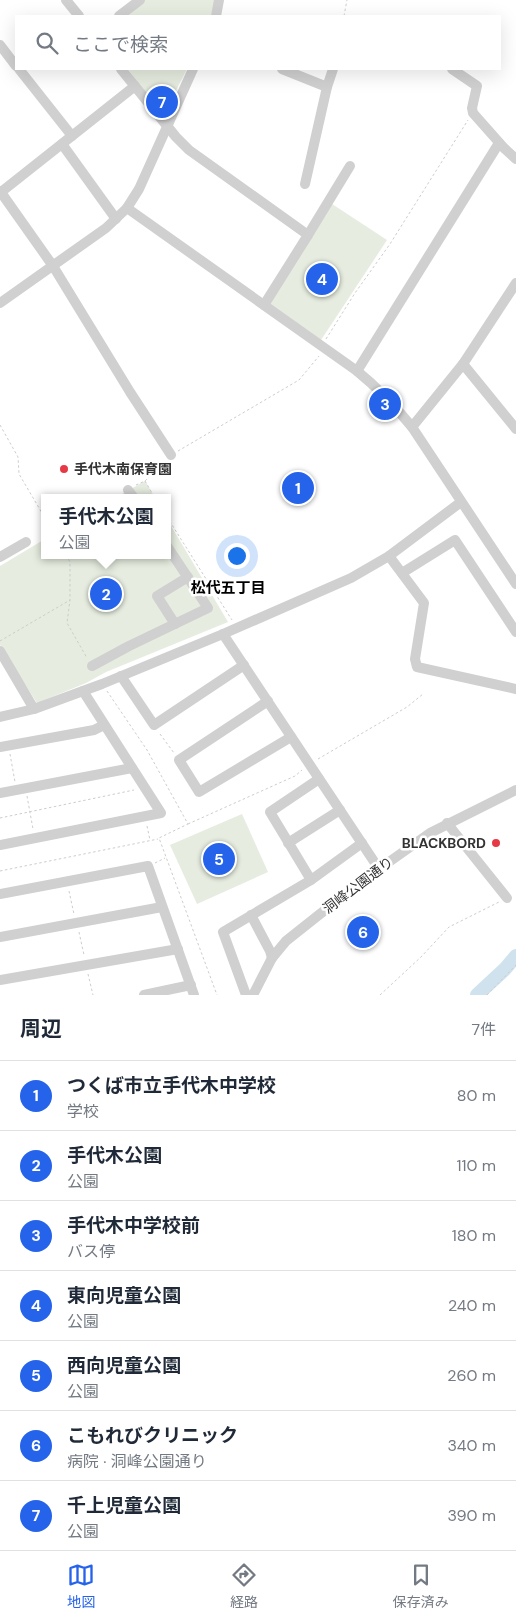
<!DOCTYPE html>
<html lang="ja">
<head>
<meta charset="utf-8">
<style>
  :root { --surface:#fff; --page:#f6f6f7; --text:#1f2937; --muted:#747a83; --line:#e0e1e3; --accent:#2563eb }
  body { margin:0; font-family:"DM Sans","Noto Sans JP",sans-serif; background:var(--page); color:var(--text) }
  .you { position:absolute; left:236px; top:555px; width:18px; height:18px; margin:-12px; border:4px solid #fff; border-radius:50%; background:#1a73e8; box-shadow:0 0 0 8px #1a73e833 }
  .badge { display:grid; place-items:center; width:32px; height:32px; border-radius:50%; background:var(--accent); color:#fff; font-size:16px; font-weight:700 }
  .pin { position:absolute; translate:-50% -50%; border:2px solid #fff; box-shadow:0 1px 5px #0006 }
  .popup { position:absolute; left:41px; top:494px; width:130px; height:65px; box-sizing:border-box; display:grid; place-content:center; border-radius:0px; background:var(--surface); filter:drop-shadow(0 1px 4px #0005); font-size:16px; white-space:nowrap; color:var(--muted) }
  .popup b { font-size:19px; color:var(--text) }
  .popup::after { content:''; position:absolute; left:50%; top:100%; margin-left:-10px; border:10px solid transparent; border-top-color:var(--surface) }
  .list { margin:0; padding:0; list-style:none }
  h2 { display:flex; justify-content:space-between; align-items:center; height:65px; margin:0; padding:0 20px; font-size:21px }
  h2 small { font-size:16px; font-weight:400; color:var(--muted) }
  .list li { display:grid; grid-template-columns:32px 1fr auto; gap:15px; align-items:center; box-sizing:border-box; height:70px; padding:0 20px; border-top:1px solid var(--line) }
  .list b { display:block; font-size:19px; white-space:nowrap }
  .list p { margin:0; font-size:16px; white-space:nowrap; color:var(--muted) }
  .list em { font-size:16px; font-style:normal; color:var(--muted) }
  .icon { flex:none; width:28px; height:28px; fill:none; stroke:currentColor; stroke-width:2; stroke-linecap:round; stroke-linejoin:round }
  .map { position:relative; flex:none; width:516px; height:995px; overflow:hidden }
  .search { position:absolute; background:var(--surface); box-shadow:0 5px 20px #0002; left:15px; right:15px; top:15px; height:55px; display:flex; align-items:center; gap:12px; box-sizing:border-box; padding:0 18px; border-radius:0px; color:var(--muted); font-size:19px }
  .sheet { height:555px; background:var(--surface) }
  nav { display:flex; justify-content:space-around; align-items:center; box-sizing:border-box; height:70px; border-top:1px solid var(--line); background:var(--surface); font-size:14px; color:var(--muted) }
  nav a { display:grid; justify-items:center; gap:2px }
  nav .on { color:var(--accent) }
  .map>svg:first-child { display:block }
  .green { fill:#e6ecdf }
  .lines { fill:none; stroke-linecap:round; stroke-linejoin:round }
  .river { stroke:#cfe2ee; stroke-width:14 }
  .path { stroke:#cdcdcd; stroke-width:1; stroke-dasharray:2.5 2.5; stroke-linecap:butt }
  .minor { stroke:#d0d0d0; stroke-width:10 }
  .poi-dot { fill:#e63946; stroke:#fff; stroke-width:2 }
  .labels { text-anchor:middle; stroke-width:5; stroke-linejoin:round; paint-order:stroke }
  .poi-label { font-size:14px; font-weight:bold; fill:#333; stroke:#fff; text-anchor:start }
  .street-label { font-size:14px; fill:#333; stroke:#fff }
  .neighbourhood-label { font-size:15px; font-weight:bold; fill:#000; stroke:#fff }
</style>
</head>
<body>
<div class="map">
<svg width="516" height="995" viewBox="0 0 516 995">
  <rect width="100%" height="100%" fill="#fff"/>
  <g class="green">
    <path d="M145 0H215L211 16H124Z"/>
    <path d="M128 69H187L163 116Z"/>
    <path d="M332 204 387 240 321 340 266 304Z"/>
    <path d="M145 481 155 498H115Z"/>
    <path d="M167 519 228 622 106 672 86 683 37 703 0 645V566L45 539V555H167Z"/>
    <path d="M242 814 268 872 197 904 170 845Z"/>
  </g>
  <g class="lines">
    <path class="river" d="M477 995 505 969 516 956"/>
    <g class="path">
      <path d="M344 16 347 0"/>
      <path d="M326 339 355 293 390 244 468 120"/>
      <path d="M0 425 18 457 19 474 45 518"/>
      <path d="M178 451 299 380 319 356"/>
      <path d="M145 481 155 498"/>
      <path d="M136 485 145 481 165 461"/>
      <path d="M113 498 119 495"/>
      <path d="M167 517 232 620"/>
      <path d="M66 555 70 562V600L67 623 87 658"/>
      <path d="M0 641 70 600"/>
      <path d="M107 691 147 750 188 824 159 838 217 995"/>
      <path d="M160 734 174 753"/>
      <path d="M10 754 15 782"/>
      <path d="M318 759 407 707 423 694"/>
      <path d="M27 796 33 829"/>
      <path d="M0 818 134 790"/>
      <path d="M188 824 295 776 302 770"/>
      <path d="M147 826 150 840"/>
      <path d="M155 863 165 858"/>
      <path d="M0 871 158 839"/>
      <path d="M69 891 74 914"/>
      <path d="M79 932 84 955"/>
      <path d="M88 974 93 995"/>
      <path d="M380 995 421 957 449 927 499 902"/>
      <path d="M487 995 516 965"/>
    </g>
    <g class="minor">
      <path d="M66 0 79 16"/>
      <path d="M119 16 140 0"/>
      <path d="M216 16 219 0"/>
      <path d="M0 45 16 66"/>
      <path d="M19 69 72 136"/>
      <path d="M121 69 176 137 189 150 308 235 264 305"/>
      <path d="M282 69 327 87 333 69"/>
      <path d="M452 69 477 86 472 108 473 113 504 148 516 159"/>
      <path d="M62 144 116 219"/>
      <path d="M305 184 327 87"/>
      <path d="M0 191 53 266 130 392 171 455"/>
      <path d="M1 192 135 86"/>
      <path d="M127 208 357 371C378 388 395 406 412 427L516 584"/>
      <path d="M308 235 350 166"/>
      <path d="M0 303 106 228 127 208 139 189 193 69"/>
      <path d="M463 364 516 429"/>
      <path d="M357 371 499 143"/>
      <path d="M412 427 463 364 516 283"/>
      <path d="M128 490 134 498"/>
      <path d="M389 556 424 603 415 659 417 667 516 689"/>
      <path d="M0 557 26 542"/>
      <path d="M402 573 455 540 516 632"/>
      <path d="M175 624 157 596 188 577"/>
      <path d="M223 634 379 869"/>
      <path d="M0 651 34 709"/>
      <path d="M92 666 129 646 208 608 167 546"/>
      <path d="M121 676 154 725 244 665"/>
      <path d="M268 701 179 760 199 792 291 737"/>
      <path d="M0 717 34 709 102 684 223 634 351 578 389 556 461 502"/>
      <path d="M0 747 94 730 104 725"/>
      <path d="M319 779 270 812 311 880 362 843"/>
      <path d="M0 793 132 768"/>
      <path d="M447 823 507 898"/>
      <path d="M288 843 340 810"/>
      <path d="M0 845 161 813 83 691"/>
      <path d="M0 894 148 866 194 995"/>
      <path d="M251 915 270 951 272 958"/>
      <path d="M0 937 162 907"/>
      <path d="M0 980 178 949"/>
      <path d="M144 995 191 985"/>
      <path d="M246 995 223 932 311 880"/>
      <path d="M253 995 272 958 286 941 320 914 379 869 430 833 516 790"/>
    </g>
  </g>
  <g class="poi-dot">
    <circle cx="64" cy="469" r="5"/>
    <circle cx="496" cy="843" r="5"/>
  </g>
  <g class="labels">
    <g class="poi-label">
      <text x="74" y="474">手代木南保育園</text>
      <text x="486" y="848" text-anchor="end">BLACKBORD</text>
    </g>
    <g class="street-label">
      <text transform="translate(358 885) rotate(-37)" y="5">洞峰公園通り</text>
    </g>
    <g class="neighbourhood-label">
      <text x="228" y="593">松代五丁目</text>
    </g>
  </g>
</svg>
<div class="you"></div>
<div class="pin badge" style="left:298px;top:488px">1</div>
<div class="pin badge" style="left:106px;top:594px">2</div>
<div class="popup"><b>手代木公園</b>公園</div>
<div class="pin badge" style="left:385px;top:404px">3</div>
<div class="pin badge" style="left:322px;top:279px">4</div>
<div class="pin badge" style="left:219px;top:859px">5</div>
<div class="pin badge" style="left:363px;top:932px">6</div>
<div class="pin badge" style="left:162px;top:102px">7</div>
<div class="search"><svg class="icon" aria-label="search" viewBox="0 0 24 24"><circle cx="10" cy="10" r="6"/><path d="M15 15l6 6"/></svg>ここで検索</div>
</div>
<section class="sheet">
<h2>周辺<small>7件</small></h2>
<ul class="list">
<li><span class="badge">1</span><div><b>つくば市立手代木中学校</b><p>学校</p></div><em>80 m</em></li>
<li><span class="badge">2</span><div><b>手代木公園</b><p>公園</p></div><em>110 m</em></li>
<li><span class="badge">3</span><div><b>手代木中学校前</b><p>バス停</p></div><em>180 m</em></li>
<li><span class="badge">4</span><div><b>東向児童公園</b><p>公園</p></div><em>240 m</em></li>
<li><span class="badge">5</span><div><b>西向児童公園</b><p>公園</p></div><em>260 m</em></li>
<li><span class="badge">6</span><div><b>こもれびクリニック</b><p>病院 · 洞峰公園通り</p></div><em>340 m</em></li>
<li><span class="badge">7</span><div><b>千上児童公園</b><p>公園</p></div><em>390 m</em></li>
</ul>
</section>
<nav>
<a class="on"><svg class="icon" aria-label="map" viewBox="0 0 24 24"><path d="M3 6l6-2 6 2 6-2v14l-6 2-6-2-6 2zM9 4v14M15 6v14"/></svg>地図</a>
<a><svg class="icon" aria-label="directions" viewBox="0 0 24 24"><path d="M12 3l9 9-9 9-9-9zM9 14v-3h6M13 9l2 2-2 2"/></svg>経路</a>
<a><svg class="icon" aria-label="saved" viewBox="0 0 24 24"><path d="M7 4h10v16l-5-4-5 4z"/></svg>保存済み</a>
</nav>
</body>
</html>
